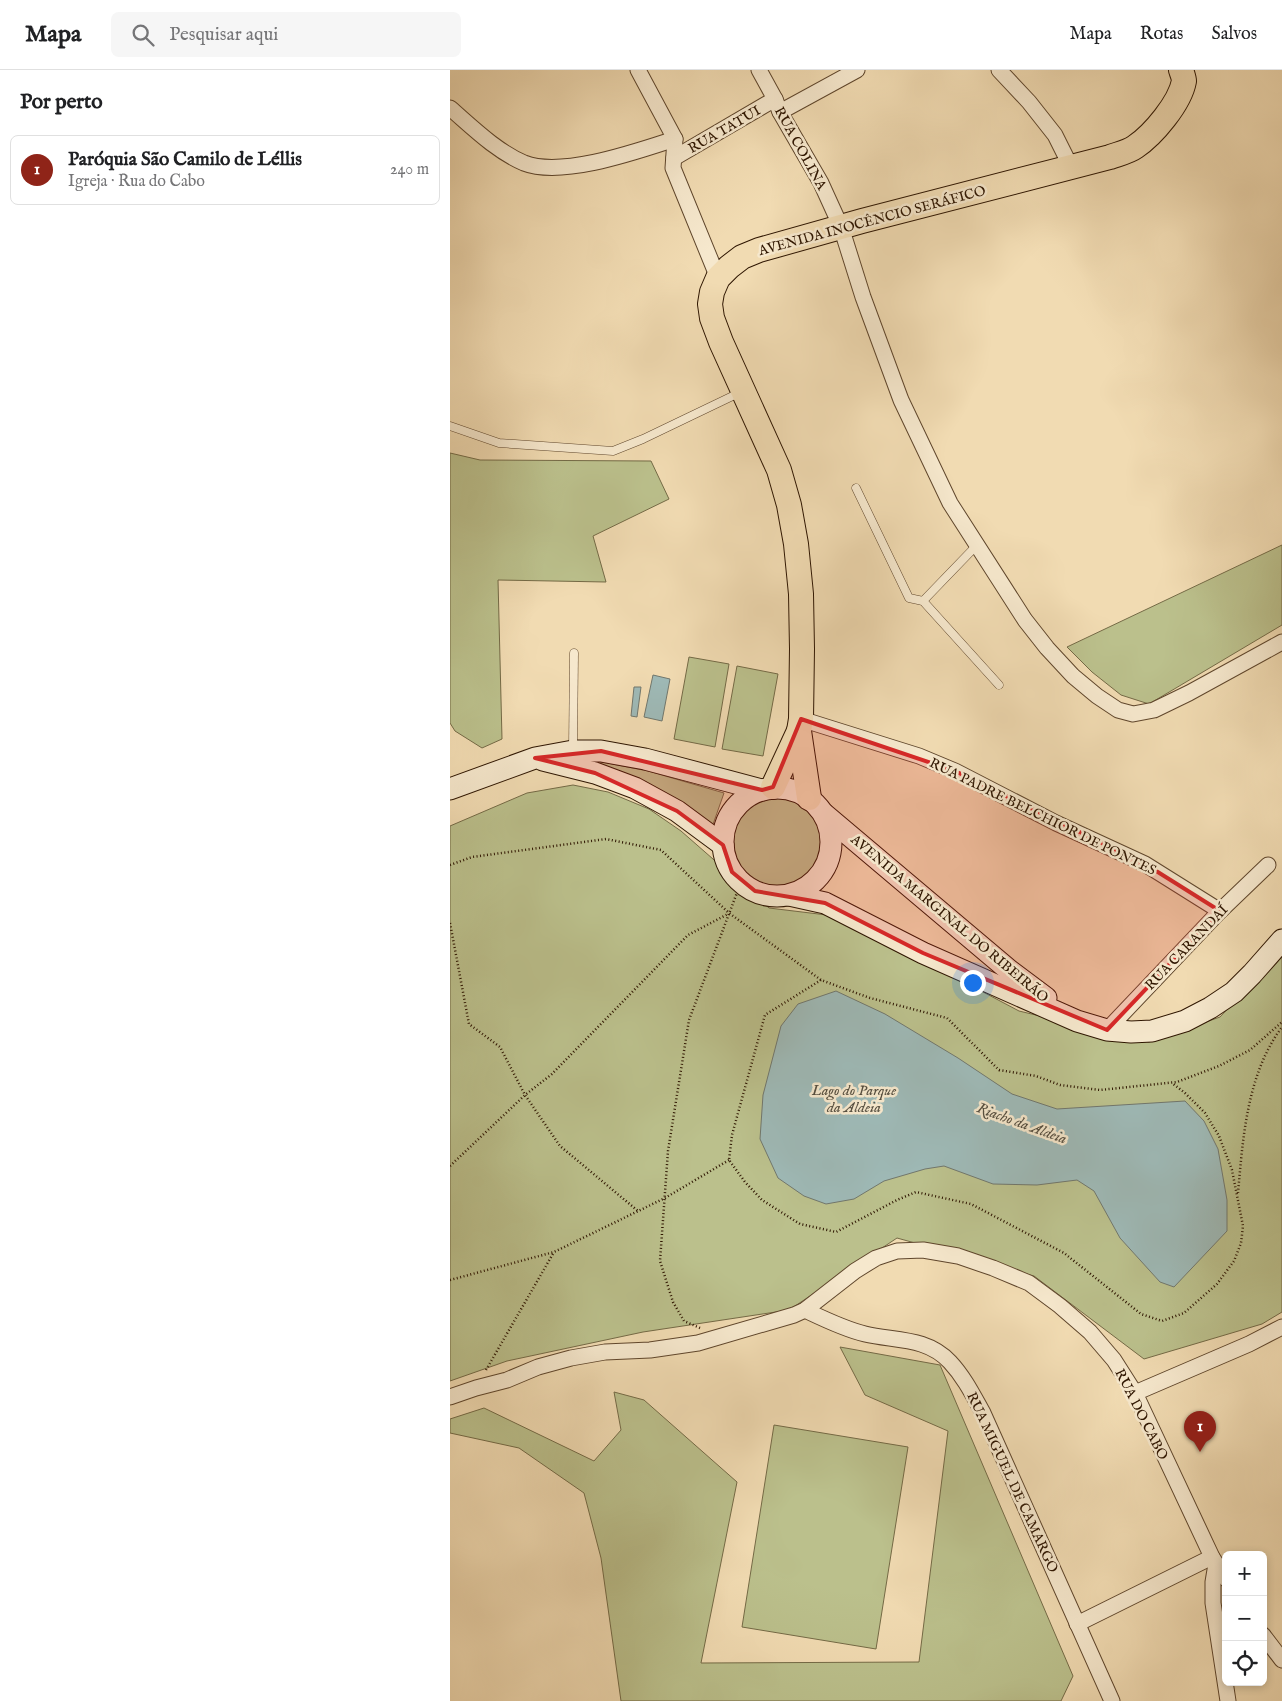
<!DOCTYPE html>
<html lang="pt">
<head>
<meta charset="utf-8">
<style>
  :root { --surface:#fff; --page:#f6f6f6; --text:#202124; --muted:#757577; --line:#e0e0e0; --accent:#8f2418 }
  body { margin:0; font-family:"IM FELL English",serif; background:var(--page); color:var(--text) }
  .controls { position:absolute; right:15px; bottom:15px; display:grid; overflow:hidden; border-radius:8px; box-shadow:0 2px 8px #0003 }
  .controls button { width:45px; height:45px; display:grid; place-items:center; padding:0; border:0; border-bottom:1px solid var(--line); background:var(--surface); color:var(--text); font:25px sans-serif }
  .you { position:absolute; left:522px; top:912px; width:18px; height:18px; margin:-12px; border:4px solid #fff; border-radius:50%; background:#1a73e8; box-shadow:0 0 0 8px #1a73e833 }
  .badge { display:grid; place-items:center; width:32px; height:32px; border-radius:50%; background:var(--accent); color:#fff; font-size:16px; font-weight:700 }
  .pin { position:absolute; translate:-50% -41px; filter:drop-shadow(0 1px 2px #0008) }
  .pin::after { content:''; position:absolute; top:26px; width:18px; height:15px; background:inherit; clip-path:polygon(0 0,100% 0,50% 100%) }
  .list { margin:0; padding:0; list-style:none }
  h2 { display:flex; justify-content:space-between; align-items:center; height:65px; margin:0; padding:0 20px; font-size:21px }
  h2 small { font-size:16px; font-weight:400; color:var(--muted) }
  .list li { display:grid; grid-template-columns:32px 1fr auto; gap:15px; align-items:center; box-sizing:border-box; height:70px; margin:0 10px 10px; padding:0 10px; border:1px solid var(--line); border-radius:8px }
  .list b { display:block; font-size:19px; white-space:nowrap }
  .list p { margin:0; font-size:16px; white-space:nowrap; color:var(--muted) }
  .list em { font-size:16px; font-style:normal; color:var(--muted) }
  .icon { flex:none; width:28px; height:28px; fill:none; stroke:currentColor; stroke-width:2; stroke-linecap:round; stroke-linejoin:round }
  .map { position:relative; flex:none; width:832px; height:1631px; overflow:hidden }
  header { display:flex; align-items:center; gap:30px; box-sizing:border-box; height:70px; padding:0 25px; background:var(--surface); border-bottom:1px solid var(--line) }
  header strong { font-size:24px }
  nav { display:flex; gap:28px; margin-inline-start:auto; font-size:18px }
  .search { width:350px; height:45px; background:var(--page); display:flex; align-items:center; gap:12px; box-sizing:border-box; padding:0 18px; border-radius:8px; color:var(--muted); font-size:19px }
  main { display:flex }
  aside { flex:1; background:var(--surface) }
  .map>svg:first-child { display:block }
  .green { fill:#bbc08c; stroke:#746a46 }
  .water { fill:#9eb9b6; stroke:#71776d }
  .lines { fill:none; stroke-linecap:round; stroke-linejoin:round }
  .lane-casing { stroke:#5f462c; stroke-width:9 }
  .street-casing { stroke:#5f462c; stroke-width:17 }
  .secondary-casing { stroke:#2e1500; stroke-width:23 }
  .primary-casing { stroke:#2e1500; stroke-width:26 }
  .path { stroke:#2e1500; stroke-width:2.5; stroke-dasharray:1 2.5; stroke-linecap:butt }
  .lane { stroke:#f6e8cd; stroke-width:8 }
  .street { stroke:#f6e8cd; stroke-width:15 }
  .secondary { stroke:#f6e8cd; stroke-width:21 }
  .primary { stroke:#f1dbb2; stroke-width:24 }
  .marked { fill:#d62828; fill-opacity:0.2; stroke:#d62828; stroke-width:4; stroke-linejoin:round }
  .labels { text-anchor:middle; stroke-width:5; stroke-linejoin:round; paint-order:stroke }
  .street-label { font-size:14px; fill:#2e1500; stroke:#f6e8cd }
  .water-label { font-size:15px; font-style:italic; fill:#554e40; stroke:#f6e8cd }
</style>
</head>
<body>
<header>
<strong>Mapa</strong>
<div class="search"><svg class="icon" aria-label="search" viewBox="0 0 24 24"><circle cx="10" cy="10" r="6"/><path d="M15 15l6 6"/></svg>Pesquisar aqui</div>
<nav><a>Mapa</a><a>Rotas</a><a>Salvos</a></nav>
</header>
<main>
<aside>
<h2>Por perto<small></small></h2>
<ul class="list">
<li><span class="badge">1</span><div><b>Paróquia São Camilo de Léllis</b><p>Igreja · Rua do Cabo</p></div><em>240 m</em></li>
</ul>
</aside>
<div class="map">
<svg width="832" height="1631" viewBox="0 0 832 1631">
  <rect width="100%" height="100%" fill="#f1dbb2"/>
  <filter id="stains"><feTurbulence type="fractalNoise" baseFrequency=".004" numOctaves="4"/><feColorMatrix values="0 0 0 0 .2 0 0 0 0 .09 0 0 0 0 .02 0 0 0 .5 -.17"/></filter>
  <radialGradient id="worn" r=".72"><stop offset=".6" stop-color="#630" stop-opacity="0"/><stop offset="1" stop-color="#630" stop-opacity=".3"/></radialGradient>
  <g class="green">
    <path d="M0 383 30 390 201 391 219 429 143 466 156 512 48 510 52 669 32 678 5 661 0 653Z"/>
    <path d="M832 475V555L699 634 671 625 642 602 617 577Z"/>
    <path d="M239 587 279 594 265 677 224 669Z"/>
    <path d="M287 596 328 604 313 686 272 679Z"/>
    <path d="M142 690 198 701 274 723 261 760 140 698Z"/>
    <path d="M123 715 158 722 199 739 231 761 319 838 385 846 465 886 569 941 699 972 770 947 832 881V1242L812 1254 694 1289 584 1206 447 1168 339 1240 193 1262 57 1291 0 1311V756L77 723Z"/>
    <circle cx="327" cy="772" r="47"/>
    <path d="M390 1277 490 1295 623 1606 611 1631H171L151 1488 134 1423 69 1378 0 1363V1349L34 1338 144 1391 171 1360 164 1322 194 1330 287 1412 251 1593 469 1592 498 1361 415 1325Z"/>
    <path d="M324 1355 458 1377 426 1579 292 1557Z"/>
  </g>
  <g class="water">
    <path d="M203 605 220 609 212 651 194 647Z"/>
    <path d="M184 617H191L187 647 181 646Z"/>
    <path d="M386 921 435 944 508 988 562 1024 607 1039 735 1031 754 1051 768 1079 777 1130V1161L724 1217 710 1212 670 1168 644 1121 627 1110 587 1115 543 1114 494 1096 475 1099 434 1111 404 1129 376 1134 354 1126 328 1108 310 1069 313 1025 331 956 348 934Z"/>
  </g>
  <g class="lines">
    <defs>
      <g id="lane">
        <path d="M0 356 49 373 163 381 193 369 291 322"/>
        <path d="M406 418 459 528 473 531 549 615"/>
        <path d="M473 531 527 475"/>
        <path d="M123 679 124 583"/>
      </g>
      <g id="street">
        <path d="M188 0 225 69 223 98 268 208"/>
        <path d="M309 0 325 29 330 42 371 113 391 157 413 227 451 330 500 433 575 550 597 578 623 606 647 626 668 640 683 644 704 640 739 623 832 572"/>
        <path d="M549 0 579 32 605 65 621 97"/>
        <path d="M0 38C22 57 46 81 74 93 112 108 188 81 225 69"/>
        <path d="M330 42 407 0"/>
        <path d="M224 88 325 29"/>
        <path d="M351 649 469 686 505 701 606 753 695 794 770 841"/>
        <path d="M657 960 770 841 818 795"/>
        <path d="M355 1240C374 1249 394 1259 415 1264 445 1271 477 1267 500 1292 514 1307 523 1325 533 1343L662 1631"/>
        <path d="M685 1323 799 1274 832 1257"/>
        <path d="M0 1327 26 1318 57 1310 88 1297 121 1288 155 1282 200 1280 248 1273 344 1245 355 1240 405 1201 426 1188 447 1181 473 1180 508 1186 543 1198 579 1213 610 1236 640 1262 664 1290 685 1323 762 1487 776 1509"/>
        <path d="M766 1494 763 1512V1533L778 1631"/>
        <path d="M627 1554 762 1487"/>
        <path d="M813 1565 832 1590"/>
      </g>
      <g id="secondary">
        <path d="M93 690 145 703 185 718 227 741 273 775"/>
        <circle cx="327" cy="772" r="54"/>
        <path d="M0 719 85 688 123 681H151L195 689 312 720"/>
        <path d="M374 744 560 901 596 928"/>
        <path d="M339 825 375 833 473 883 627 951 657 960 681 962 702 961 735 951 760 938 784 922 802 904 832 870"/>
      </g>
      <g id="primary">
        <path d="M323 717 349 661"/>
        <path d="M359 728 349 661 351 649 352 579 351 524 346 474 339 435 329 400 271 272 262 248 260 234 262 222 268 208 279 197 292 187 309 180 412 151 660 87C668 84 678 82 685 77 703 65 730 33 734 11 734 8 732 3 731 0"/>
      </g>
    </defs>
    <use href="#lane" class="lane-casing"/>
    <use href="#street" class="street-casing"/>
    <use href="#secondary" class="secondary-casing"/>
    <use href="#primary" class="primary-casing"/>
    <g class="path">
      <path d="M0 795 22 787 156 769 211 780 279 843 371 910 420 928 497 948 549 1000 586 1006 610 1015 650 1020 727 1012 769 996 800 980 832 952"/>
      <path d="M0 853 19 954 50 977 75 1025 110 1076 188 1141"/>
      <path d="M371 910 315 945 282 1065 279 1090 295 1112 312 1130 350 1154 386 1162 447 1130 466 1122 521 1134 614 1183 691 1244 712 1251 734 1243 767 1214 784 1191 791 1173 793 1156 782 1100 769 1066 755 1043 735 1023 722 1013"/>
      <path d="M0 1096 75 1025 102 1004 238 865 278 844"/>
      <path d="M788 1123C793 1067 797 1004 832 957"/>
      <path d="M0 1210 104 1182 215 1128 279 1090"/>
      <path d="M250 1258 234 1251 223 1232 210 1191 218 1081 239 950 291 812"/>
      <path d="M36 1300 104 1182"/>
    </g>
    <use href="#lane" class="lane"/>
    <use href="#street" class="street"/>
    <use href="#secondary" class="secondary"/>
    <use href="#primary" class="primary"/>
  </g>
  <path class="marked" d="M351 649 505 701 695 794 770 841 657 960 473 883 375 833 305 821 282 802 273 775 227 741 145 703 85 688 151 681 312 720 323 717Z"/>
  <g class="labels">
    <g class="street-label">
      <text transform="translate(274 59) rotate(-30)" y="5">RUA TATUI</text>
      <text transform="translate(351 78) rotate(61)" y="5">RUA COLINA</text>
      <text transform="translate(422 150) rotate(-15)" y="5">AVENIDA INOCÊNCIO SERÁFICO</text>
      <text transform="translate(593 746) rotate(26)" y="5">RUA PADRE BELCHIOR DE PONTES</text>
      <text transform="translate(500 848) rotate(40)" y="5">AVENIDA MARGINAL DO RIBEIRÃO</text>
      <text transform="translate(736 877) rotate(-46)" y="5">RUA CARANDAÍ</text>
      <text transform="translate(692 1344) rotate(63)" y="5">RUA DO CABO</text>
      <text transform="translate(563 1412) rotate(65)" y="5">RUA MIGUEL DE CAMARGO</text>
    </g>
    <g class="water-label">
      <text x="404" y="1025">Lago do Parque<tspan x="404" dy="17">da Aldeia</tspan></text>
      <text transform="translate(572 1053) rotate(20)" y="5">Riacho da Aldeia</text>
    </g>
  </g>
  <rect width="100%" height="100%" filter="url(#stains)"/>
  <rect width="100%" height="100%" fill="url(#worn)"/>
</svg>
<div class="controls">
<button>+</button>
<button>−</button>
<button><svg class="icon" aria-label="locate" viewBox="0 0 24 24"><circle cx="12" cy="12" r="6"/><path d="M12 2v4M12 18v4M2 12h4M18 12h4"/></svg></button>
</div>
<div class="you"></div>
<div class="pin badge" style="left:750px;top:1382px">1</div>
</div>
</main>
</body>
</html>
